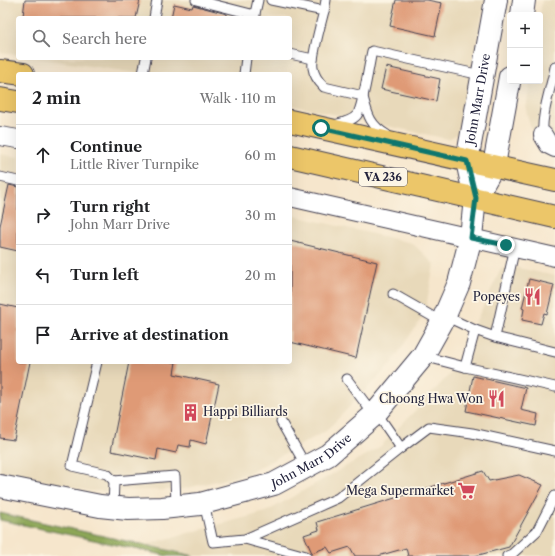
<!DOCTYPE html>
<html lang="en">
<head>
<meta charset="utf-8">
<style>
  :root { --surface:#fff; --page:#f2f2f2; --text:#202124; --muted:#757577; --line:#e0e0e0 }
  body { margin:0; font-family:"Libre Caslon Text",serif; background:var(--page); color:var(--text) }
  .controls { position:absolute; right:12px; top:12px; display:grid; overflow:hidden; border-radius:4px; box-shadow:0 4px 16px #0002 }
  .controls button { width:36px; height:36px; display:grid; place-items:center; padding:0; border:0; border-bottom:1px solid var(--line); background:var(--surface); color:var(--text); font:20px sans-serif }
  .stop { position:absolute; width:12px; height:12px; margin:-9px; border:3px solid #0f766e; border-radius:50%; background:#fff }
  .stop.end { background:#0f766e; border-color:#fff; box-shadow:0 1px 4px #0008 }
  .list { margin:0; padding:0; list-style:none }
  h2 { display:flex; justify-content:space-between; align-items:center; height:52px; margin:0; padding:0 16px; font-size:17px }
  h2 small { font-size:13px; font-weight:400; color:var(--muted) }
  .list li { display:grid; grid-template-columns:26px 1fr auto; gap:12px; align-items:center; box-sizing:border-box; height:60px; padding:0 16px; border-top:1px solid var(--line) }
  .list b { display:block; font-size:15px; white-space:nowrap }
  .list p { margin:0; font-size:13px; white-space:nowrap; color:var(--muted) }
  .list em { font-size:13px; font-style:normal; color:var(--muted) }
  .icon { flex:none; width:22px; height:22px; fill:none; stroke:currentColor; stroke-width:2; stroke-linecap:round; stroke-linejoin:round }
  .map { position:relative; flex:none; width:555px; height:556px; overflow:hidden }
  .search { position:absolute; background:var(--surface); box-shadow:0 4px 16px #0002; left:16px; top:16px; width:276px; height:44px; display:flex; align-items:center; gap:10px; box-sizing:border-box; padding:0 14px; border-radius:4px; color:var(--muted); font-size:15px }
  .panel { position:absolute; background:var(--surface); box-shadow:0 4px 16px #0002; left:16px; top:72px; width:276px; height:292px; border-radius:4px }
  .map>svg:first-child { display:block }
  .built { fill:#e8d9ba }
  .forest { fill:#8ca657; stroke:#576449 }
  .building { fill:#df9a76 }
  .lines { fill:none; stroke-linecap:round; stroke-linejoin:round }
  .service-casing { stroke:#423f51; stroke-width:11 }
  .minor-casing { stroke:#423f51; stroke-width:20 }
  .tertiary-casing { stroke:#423f51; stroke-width:24 }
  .primary-casing { stroke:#423f51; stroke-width:24 }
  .service { stroke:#fff; stroke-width:9 }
  .minor { stroke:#fff; stroke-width:18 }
  .tertiary { stroke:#fff; stroke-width:22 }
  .primary { stroke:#ecc669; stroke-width:22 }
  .route { stroke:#0f766e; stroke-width:5 }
  .labels { text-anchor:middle; stroke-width:3.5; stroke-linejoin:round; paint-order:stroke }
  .shield { fill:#fcf5e5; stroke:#63616e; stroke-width:1 }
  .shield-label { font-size:11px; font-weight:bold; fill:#22223b }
  .street-label { font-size:12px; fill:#22223b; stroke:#fcf5e5 }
  .poi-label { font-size:12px; fill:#22223b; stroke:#fcf5e5; text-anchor:end }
</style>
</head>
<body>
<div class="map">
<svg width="555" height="556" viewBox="0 0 555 556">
  <rect width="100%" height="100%" fill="#fcf5e5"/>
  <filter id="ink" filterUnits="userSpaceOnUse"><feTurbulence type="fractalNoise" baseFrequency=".025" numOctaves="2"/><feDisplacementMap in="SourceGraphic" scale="8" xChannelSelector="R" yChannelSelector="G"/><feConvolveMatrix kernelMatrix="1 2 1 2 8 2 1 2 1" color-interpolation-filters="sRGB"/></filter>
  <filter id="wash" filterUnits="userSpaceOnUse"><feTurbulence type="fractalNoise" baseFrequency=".012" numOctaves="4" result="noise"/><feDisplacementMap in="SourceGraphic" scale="16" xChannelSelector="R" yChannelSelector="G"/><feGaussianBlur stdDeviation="0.9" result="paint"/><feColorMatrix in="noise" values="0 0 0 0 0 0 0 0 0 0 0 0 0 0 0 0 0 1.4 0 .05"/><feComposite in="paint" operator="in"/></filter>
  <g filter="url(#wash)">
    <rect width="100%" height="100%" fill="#f6e6cc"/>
    <g class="built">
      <path d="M0 0H485L460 128 456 135 448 139 290 105V74H144L35 58H290V18H18V55L0 53Z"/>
      <path d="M542 0H555V135L531 129 526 110 530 81H540V15Z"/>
      <path d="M0 154 18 157V362H290V215L412 243 434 264 425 313 390 365 326 431 247 474 178 490 90 491 0 471Z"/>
      <path d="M514 267 555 276V556H194L144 545 266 512 380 447 451 373 501 269Z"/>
    </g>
    <path class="forest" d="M0 513 194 556H168L0 520Z"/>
    <g id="blocks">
      <g class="building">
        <path d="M25 0H140L136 18H36L23 16Z"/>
        <path d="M396 0H427L442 3 435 36 390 26Z"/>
        <path d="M174 4 192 8 193 5 227 14V18H171Z"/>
        <path d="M386 67 440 79 436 101 381 89Z"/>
        <path d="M9 185 18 187V251L0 247V226Z"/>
        <path d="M290 241 377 262 356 358 290 342Z"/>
        <path d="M529 279 554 285 547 314 544 313 541 324 522 320 524 309 522 308Z"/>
        <path d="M0 304 18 308V362H30L14 440 0 438Z"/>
        <path d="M129 362H176L174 374 219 384 206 444 191 440 190 447 178 445 176 453 158 449 156 460 111 451Z"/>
        <path d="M473 376 526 388 521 410 538 414 536 426 466 411Z"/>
        <path d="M483 471 489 481 519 475 543 485 509 547 475 556H408L406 548 378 556H355L350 547 331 553 327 547 312 553 304 535 319 530 317 522Z"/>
      </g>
    </g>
  </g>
  <g filter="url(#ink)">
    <use href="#blocks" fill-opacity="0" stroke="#423f51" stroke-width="1"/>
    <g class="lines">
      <defs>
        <g id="service">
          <path d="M196 0 255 15"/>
          <path d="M271 0 324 11C321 23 311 58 313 68 314 76 319 82 324 87L363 96"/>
          <path d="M324 11 326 0"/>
          <path d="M154 18 157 0"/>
          <path d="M254 18 258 0"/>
          <path d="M290 54 313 59"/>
          <path d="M143 74 146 58"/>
          <path d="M244 74 246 58"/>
          <path d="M363 97C368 116 370 125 387 135"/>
          <path d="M334 125C342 123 352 121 357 115 363 107 369 64 372 51L481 75"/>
          <path d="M543 135C541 115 551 88 555 67"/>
          <path d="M0 177 18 181"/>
          <path d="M515 247 495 337 555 352"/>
          <path d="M393 294 442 322"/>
          <path d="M445 316 475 330 495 337"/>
          <path d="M423 356 465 367 555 387"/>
          <path d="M97 362 72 466 107 474 114 481"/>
          <path d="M465 367 475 330"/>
          <path d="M347 379 374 415"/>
          <path d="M281 422 306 466"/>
          <path d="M401 448 429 427 472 433 555 451"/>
          <path d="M204 503 213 542 245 539 338 498 401 448 376 412"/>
          <path d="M113 508 114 481 175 476 176 506"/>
          <path d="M245 539 306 556"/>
          <path d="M507 556 512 554 537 531 555 496"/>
        </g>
        <g id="minor">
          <path d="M543 135 549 145 555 148"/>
          <path d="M0 136 18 139"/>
          <path d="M290 197 555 257"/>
        </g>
        <g id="tertiary">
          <path d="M522 15 524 0"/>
          <path d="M475 198 494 165 510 77"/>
          <path id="s1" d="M0 486 100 506 128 509 162 508 200 504 274 484 328 455 374 415 423 356 442 322 459 283 471 237 475 198 467 161 496 0"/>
        </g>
        <g id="primary">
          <path d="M0 71 23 74"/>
          <path d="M0 99 18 102"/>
          <path d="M290 121 555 180"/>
          <path d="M290 156 555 217"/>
        </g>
      </defs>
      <use href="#service" class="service-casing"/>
      <use href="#minor" class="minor-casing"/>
      <use href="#tertiary" class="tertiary-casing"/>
      <use href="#primary" class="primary-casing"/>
      <use href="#service" class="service"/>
      <use href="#minor" class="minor"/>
      <use href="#tertiary" class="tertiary"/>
      <use href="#primary" class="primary"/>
    </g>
  </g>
  <g class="lines" filter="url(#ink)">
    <path class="route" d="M321 128 467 161 476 198 471 238 506 245"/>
  </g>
  <defs>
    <symbol id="restaurant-bare" viewBox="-9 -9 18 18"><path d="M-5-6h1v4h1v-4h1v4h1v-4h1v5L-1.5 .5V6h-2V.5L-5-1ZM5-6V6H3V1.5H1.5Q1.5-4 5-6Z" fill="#d1495b" stroke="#fcf5e5" stroke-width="2.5" paint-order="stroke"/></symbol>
    <symbol id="building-bare" viewBox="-9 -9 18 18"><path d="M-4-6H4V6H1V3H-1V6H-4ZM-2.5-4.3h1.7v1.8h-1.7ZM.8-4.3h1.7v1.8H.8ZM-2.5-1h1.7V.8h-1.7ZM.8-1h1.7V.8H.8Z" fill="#d1495b" stroke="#fcf5e5" stroke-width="2.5" paint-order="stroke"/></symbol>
    <symbol id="supermarket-bare" viewBox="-9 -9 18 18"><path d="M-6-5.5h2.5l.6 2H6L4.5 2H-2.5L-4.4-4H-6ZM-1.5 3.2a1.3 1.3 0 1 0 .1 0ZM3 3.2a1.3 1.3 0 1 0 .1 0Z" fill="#d1495b" stroke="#fcf5e5" stroke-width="2.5" paint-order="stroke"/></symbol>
  </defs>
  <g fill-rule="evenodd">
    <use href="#restaurant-bare" x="520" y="284" width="25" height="25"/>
    <use href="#restaurant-bare" x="484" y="386" width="25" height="25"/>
    <use href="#building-bare" x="178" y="400" width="25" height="25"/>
    <use href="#supermarket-bare" x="454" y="478" width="25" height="25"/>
  </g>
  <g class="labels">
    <rect class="shield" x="359" y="168" width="48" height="18" rx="3"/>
    <g class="shield-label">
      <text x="383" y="181">VA 236</text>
    </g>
    <g class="street-label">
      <text dy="4" stroke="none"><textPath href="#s1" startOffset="747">John Marr Drive</textPath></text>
      <text dy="4" stroke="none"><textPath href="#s1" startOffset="323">John Marr Drive</textPath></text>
    </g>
    <g class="poi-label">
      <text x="520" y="301">Popeyes</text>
      <text x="483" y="403">Choong Hwa Won</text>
      <text x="203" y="416" text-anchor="start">Happi Billiards</text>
      <text x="454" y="495">Mega Supermarket</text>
    </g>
  </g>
</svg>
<div class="controls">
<button>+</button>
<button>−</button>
</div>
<div class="stop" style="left:321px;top:128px"></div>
<div class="stop end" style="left:506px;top:245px"></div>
<div class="search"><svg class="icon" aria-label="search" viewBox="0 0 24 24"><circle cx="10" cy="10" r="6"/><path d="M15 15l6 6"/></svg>Search here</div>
<section class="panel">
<h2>2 min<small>Walk · 110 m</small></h2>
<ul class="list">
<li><svg class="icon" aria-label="ahead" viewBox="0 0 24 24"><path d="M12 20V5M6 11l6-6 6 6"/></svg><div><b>Continue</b><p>Little River Turnpike</p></div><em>60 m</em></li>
<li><svg class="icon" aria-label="right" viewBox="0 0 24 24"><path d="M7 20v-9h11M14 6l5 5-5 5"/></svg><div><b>Turn right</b><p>John Marr Drive</p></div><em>30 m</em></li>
<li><svg class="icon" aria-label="left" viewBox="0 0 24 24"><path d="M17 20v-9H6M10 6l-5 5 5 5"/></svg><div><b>Turn left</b></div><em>20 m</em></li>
<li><svg class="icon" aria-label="arrive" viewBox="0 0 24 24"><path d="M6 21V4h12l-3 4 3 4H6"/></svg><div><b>Arrive at destination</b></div></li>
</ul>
</section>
</div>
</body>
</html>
